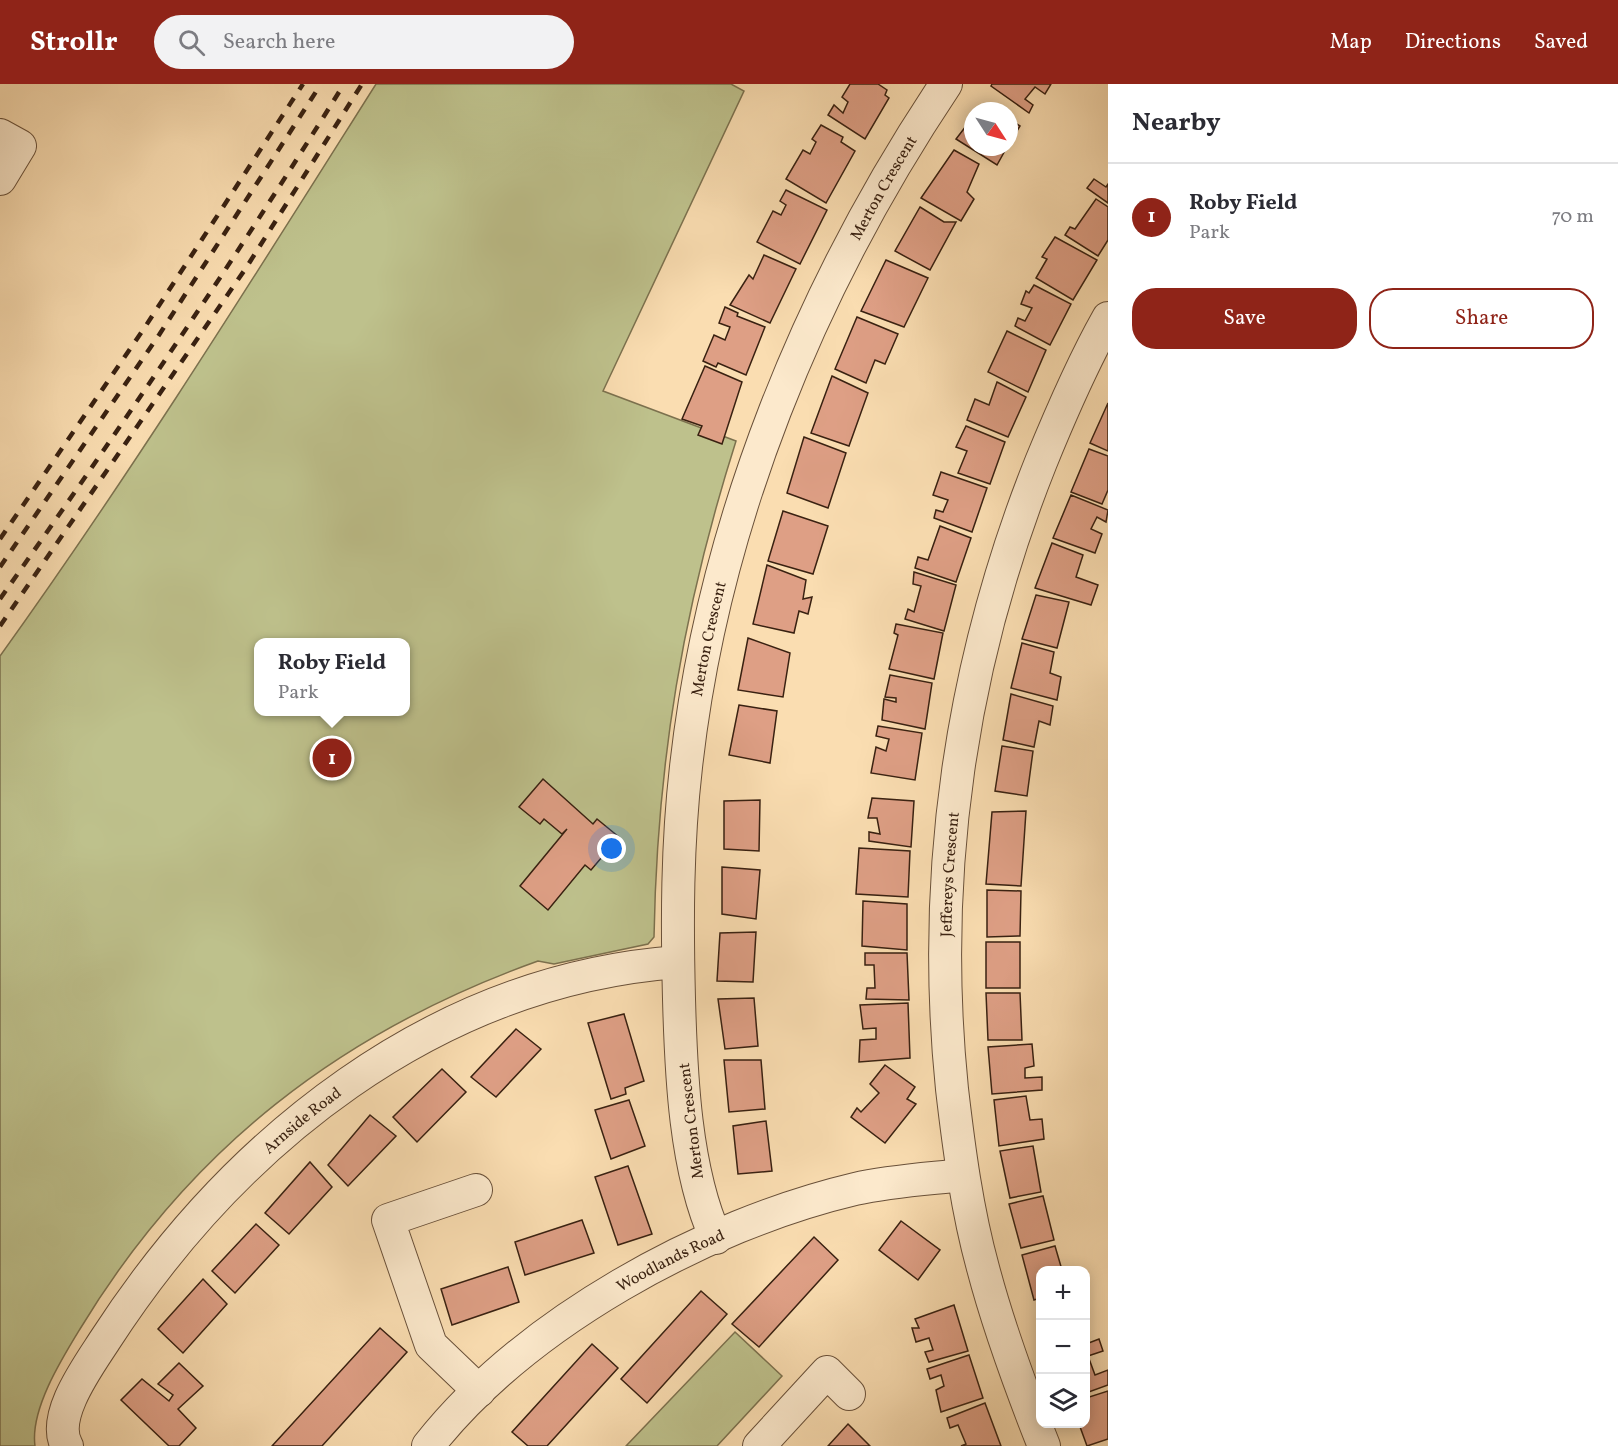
<!DOCTYPE html>
<html lang="en">
<head>
<meta charset="utf-8">
<style>
  :root { --surface:#fff; --page:#f2f2f3; --text:#2b2b33; --muted:#7c7c81; --line:#e1e1e2; --accent:#8f2418 }
  body { margin:0; font-family:Vollkorn,serif; background:var(--page); color:var(--text) }
  .controls { position:absolute; right:18px; bottom:18px; display:grid; overflow:hidden; border-radius:12px; box-shadow:0 3px 15px #0003 }
  .controls button { width:54px; height:54px; display:grid; place-items:center; padding:0; border:0; border-bottom:2px solid var(--line); background:var(--surface); color:var(--text); font:30px sans-serif }
  .compass { position:absolute; left:964px; top:18px; width:54px; height:54px; border-radius:50%; background:var(--surface); box-shadow:0 3px 15px #0003; rotate:126deg }
  .you { position:absolute; left:612px; top:765px; width:21px; height:21px; margin:-15px; border:4px solid #fff; border-radius:50%; background:#1a73e8; box-shadow:0 0 0 9px #1a73e833 }
  .badge { display:grid; place-items:center; width:39px; height:39px; border-radius:50%; background:var(--accent); color:#fff; font-size:20px; font-weight:700 }
  .pin { position:absolute; translate:-50% -50%; border:3px solid #fff; box-shadow:0 2px 6px #0006 }
  .popup { position:absolute; left:254px; top:554px; width:156px; height:78px; box-sizing:border-box; display:grid; place-content:center; border-radius:12px; background:var(--surface); filter:drop-shadow(0 2px 4px #0005); font-size:20px; white-space:nowrap; color:var(--muted) }
  .popup b { font-size:22px; color:var(--text) }
  .popup::after { content:''; position:absolute; left:50%; top:100%; margin-left:-12px; border:12px solid transparent; border-top-color:var(--surface) }
  .list { margin:0; padding:0; list-style:none }
  h2 { display:flex; justify-content:space-between; align-items:center; height:78px; margin:0; padding:0 24px; font-size:26px }
  h2 small { font-size:20px; font-weight:400; color:var(--muted) }
  .list li { display:grid; grid-template-columns:39px 1fr auto; gap:18px; align-items:center; box-sizing:border-box; height:108px; padding:0 24px; border-top:2px solid var(--line) }
  .list b { display:block; font-size:22px; white-space:nowrap }
  .list p { margin:0; font-size:20px; white-space:nowrap; color:var(--muted) }
  .list em { font-size:20px; font-style:normal; color:var(--muted) }
  .actions { display:flex; gap:12px; padding:18px 24px }
  .actions a { flex:1; padding:14px 0; border:2px solid var(--accent); border-radius:24px; text-align:center; font-size:21px; color:var(--accent) }
  .actions .main { background:var(--accent); color:#fff }
  .icon { flex:none; width:33px; height:33px; fill:none; stroke:currentColor; stroke-width:2; stroke-linecap:round; stroke-linejoin:round }
  .map { position:relative; flex:none; width:1108px; height:1362px; overflow:hidden }
  header { display:flex; align-items:center; gap:36px; box-sizing:border-box; height:84px; padding:0 30px; background:var(--accent); color:#fff }
  header strong { font-size:28px }
  nav { display:flex; gap:33px; margin-inline-start:auto; font-size:21px }
  .search { width:420px; height:54px; background:var(--page); display:flex; align-items:center; gap:15px; box-sizing:border-box; padding:0 21px; border-radius:33px; color:var(--muted); font-size:22px }
  main { display:flex }
  aside { flex:1; background:var(--surface) }
  .map>svg:first-child { display:block }
  .green { fill:#bec18c; stroke:#7c714e; stroke-width:1.5; fill-rule:evenodd }
  .building { fill:#de9f85; stroke:#392111; stroke-width:1.5 }
  .lines { fill:none; stroke-linecap:round; stroke-linejoin:round }
  .minor-casing { stroke:#695039; stroke-width:34 }
  .minor { stroke:#fce9cc; stroke-width:32 }
  .rail { stroke:#392111; stroke-width:4.5; stroke-dasharray:10 10; stroke-linecap:butt }
  .labels { text-anchor:middle; stroke-width:6; stroke-linejoin:round; paint-order:stroke }
  .street-label { font-size:16px; fill:#392111; stroke:#fce9cc }
</style>
</head>
<body>
<header>
<strong>Strollr</strong>
<div class="search"><svg class="icon" aria-label="search" viewBox="0 0 24 24"><circle cx="10" cy="10" r="6"/><path d="M15 15l6 6"/></svg>Search here</div>
<nav><a>Map</a><a>Directions</a><a>Saved</a></nav>
</header>
<main>
<div class="map">
<svg width="1108" height="1362" viewBox="0 0 1108 1362">
  <rect width="100%" height="100%" fill="#faddb1"/>
  <filter id="stains"><feTurbulence type="fractalNoise" baseFrequency=".00333" numOctaves="4"/><feColorMatrix values="0 0 0 0 .2 0 0 0 0 .09 0 0 0 0 .02 0 0 0 .5 -.17"/></filter>
  <radialGradient id="worn" r=".72"><stop offset=".6" stop-color="#630" stop-opacity="0"/><stop offset="1" stop-color="#630" stop-opacity=".3"/></radialGradient>
  <g class="green">
    <path d="M376 0H731L744 7 603 307 736 357C683 524 657 678 654 853L648 860 554 880 538 877C340 948 189 1065 80 1245 61 1276 30 1326 35 1362H0V572C133 387 254 193 376 0ZM258 558H406V628H258Z"/>
    <path d="M735 1248 782 1292 717 1362H626Z"/>
  </g>
  <g class="building">
    <path d="M850 0H878L887 6 885 11 889 14 865 55 828 31 834 21 843 29 848 18 842 13Z"/>
    <path d="M992 0H1051L1045 10 1035 3 1025 15 1033 21 1029 29 991 2Z"/>
    <path d="M973 33V63H1007L997 81 956 55Z"/>
    <path d="M1009 35 1020 42 1009 60Z"/>
    <path d="M821 41 843 53 841 58 855 67 826 119 786 95 803 66 810 70 816 58 812 55Z"/>
    <path d="M954 66 979 80 967 108 974 115 961 137 921 114Z"/>
    <path d="M1094 95 1106 103 1108 100V119L1087 104Z"/>
    <path d="M786 106 827 126 800 180 757 158 773 127 781 131 786 121 780 117Z"/>
    <path d="M1096 115 1108 123V156L1098 172 1065 151 1070 143 1075 145Z"/>
    <path d="M920 123 944 138H956L930 186 895 167Z"/>
    <path d="M1055 153 1097 176 1073 216 1036 194 1047 175 1042 173Z"/>
    <path d="M764 171 796 185 770 239 730 221 749 191 753 195Z"/>
    <path d="M886 176 928 194 904 243 861 227Z"/>
    <path d="M1034 201 1071 220 1050 261 1015 242 1018 234 1025 237 1032 224 1021 220 1026 207 1029 209Z"/>
    <path d="M725 223 738 229 737 232 765 243 746 291 718 279 716 283 703 277 714 251 725 256 730 243 719 239Z"/>
    <path d="M857 233 898 250 885 280 875 276 866 299 835 285Z"/>
    <path d="M1007 247 1046 266 1028 308 988 288Z"/>
    <path d="M705 282 742 298 722 360 698 351 702 342 682 335Z"/>
    <path d="M832 292 868 309 849 362 811 349Z"/>
    <path d="M997 298 1026 313 1008 353 967 336 975 315 989 321Z"/>
    <path d="M1108 319V367L1090 359Z"/>
    <path d="M966 342 1005 358 990 400 958 389 967 367 956 363Z"/>
    <path d="M804 353 846 369 828 424 787 409Z"/>
    <path d="M1089 365 1108 372V406L1102 420 1071 408Z"/>
    <path d="M941 388 987 404 972 448 934 434 936 426 943 428 948 416 933 411Z"/>
    <path d="M1071 411 1108 426 1106 438 1097 433 1091 445 1102 450 1095 469 1053 454Z"/>
    <path d="M783 427 828 442 813 490 768 477Z"/>
    <path d="M940 442 971 454 956 498 915 484 918 473 928 476Z"/>
    <path d="M1052 459 1083 471 1076 493 1098 501 1091 521 1035 504Z"/>
    <path d="M767 481 806 496 803 515 812 513 808 530 799 527 794 549 753 540Z"/>
    <path d="M914 488 956 501 944 547 905 535 908 525 914 528 921 502 913 500Z"/>
    <path d="M1036 511 1069 518 1057 564 1022 555Z"/>
    <path d="M896 540 943 549 934 595 889 585 898 551 894 549Z"/>
    <path d="M748 554 790 569 783 613 738 606Z"/>
    <path d="M1022 559 1054 568 1050 589 1061 593 1057 616 1011 604Z"/>
    <path d="M890 591 932 599 925 645 882 636 884 615 896 618V614L885 613Z"/>
    <path d="M1011 610 1053 622 1050 641 1039 637 1034 663 1003 656Z"/>
    <path d="M739 621 777 627 770 679 729 671Z"/>
    <path d="M878 642 922 649 915 696 871 689 876 663 886 667 889 655 876 652Z"/>
    <path d="M1002 662 1033 667 1027 712 995 707Z"/>
    <path d="M543 695 593 740 597 735 619 753 591 786 585 781 548 826 520 802 567 745 562 750 544 735 540 740 519 723Z"/>
    <path d="M872 714 914 717 911 763 869 757V748L880 750 877 734H868Z"/>
    <path d="M760 716 759 767 724 765V717Z"/>
    <path d="M1026 727 1021 802 986 800 992 728Z"/>
    <path d="M859 764 910 767 908 813 856 810Z"/>
    <path d="M722 783 760 786 756 835 722 830Z"/>
    <path d="M987 806 1021 807 1020 852 987 853Z"/>
    <path d="M863 817 907 820V866L862 862Z"/>
    <path d="M756 848 753 898 717 897 720 849Z"/>
    <rect x="986" y="858" width="34" height="46"/>
    <path d="M865 869H907L909 916 866 915 867 904H875L874 881H865Z"/>
    <path d="M986 909H1020L1022 956H988Z"/>
    <path d="M754 914 758 962 725 965 718 915Z"/>
    <path d="M908 919 910 974 859 978 860 956 876 955V944L863 945 860 921Z"/>
    <path d="M624 930 644 997 625 1004 626 1010 611 1015 588 939Z"/>
    <path d="M516 945 541 965 496 1013 471 993Z"/>
    <path d="M1032 960 1034 982 1025 984V994L1042 993V1006L992 1010 988 963Z"/>
    <path d="M724 976H761L765 1025 729 1028Z"/>
    <path d="M885 981 915 1003 907 1015 916 1020 885 1059 851 1033 857 1024 861 1028 879 1009 870 1000Z"/>
    <path d="M442 985 466 1008 417 1058 393 1033Z"/>
    <path d="M1026 1012 1030 1036 1042 1035 1044 1055 999 1062 994 1016Z"/>
    <path d="M629 1016 645 1062 611 1075 595 1026Z"/>
    <path d="M370 1031 396 1052 348 1102 328 1081Z"/>
    <path d="M766 1037 772 1087 738 1090 733 1042Z"/>
    <path d="M1033 1062 1041 1108 1010 1114 1000 1067Z"/>
    <path d="M310 1078 332 1103 289 1150 265 1129Z"/>
    <path d="M628 1082 652 1150 618 1161 595 1093Z"/>
    <path d="M1043 1112 1054 1156 1021 1164 1009 1120Z"/>
    <path d="M582 1136 594 1169 525 1191 515 1158Z"/>
    <path d="M901 1137 940 1166 918 1196 879 1166Z"/>
    <path d="M256 1140 279 1161 235 1209 212 1187Z"/>
    <path d="M814 1153 838 1176 759 1263 732 1240Z"/>
    <path d="M1055 1162 1062 1186H1040V1214L1034 1216 1022 1171Z"/>
    <path d="M508 1183 519 1218 452 1241 441 1205Z"/>
    <path d="M203 1195 227 1220 183 1269 158 1245Z"/>
    <path d="M701 1207 727 1230 647 1319 621 1295Z"/>
    <path d="M954 1221 968 1267 929 1278 925 1268 933 1266 929 1254 916 1258 912 1244H919L915 1235Z"/>
    <path d="M380 1244 407 1268 322 1362H272Z"/>
    <path d="M1099 1255 1103 1267 1088 1272 1095 1291 1108 1286V1301L1086 1309V1260Z"/>
    <path d="M592 1260 618 1284 547 1362H528L512 1348Z"/>
    <path d="M969 1271 983 1314 941 1328 936 1306 944 1302 941 1291 930 1295 927 1285Z"/>
    <path d="M179 1279 203 1302 178 1325 196 1344 179 1362H169L121 1316 142 1295 169 1317 173 1311 158 1300Z"/>
    <path d="M1108 1307V1355L1087 1362 1079 1340H1086V1314Z"/>
    <path d="M985 1319 1001 1362H961L966 1360 958 1341 950 1344 947 1334Z"/>
    <path d="M848 1340 870 1362H828Z"/>
  </g>
  <g class="lines">
    <defs>
      <g id="minor">
        <path d="M0 51 20 62 0 95"/>
        <path d="M476 1106 388 1136 431 1261 479 1307"/>
        <path id="s1" d="M716 1154C685 1086 681 990 679 915 677 837 677 761 686 683 713 440 810 203 946 0"/>
        <path id="s2" d="M67 1362C50 1333 89 1281 105 1256 234 1057 434 896 678 878"/>
        <path id="s3" d="M428 1362C525 1239 703 1141 855 1105 890 1097 927 1095 963 1091"/>
        <path d="M759 1362 827 1288 849 1310"/>
        <path id="s4" d="M1044 1362C1021 1304 999 1245 983 1184 967 1126 959 1065 952 1005 930 790 961 578 1041 378 1061 329 1082 280 1108 234"/>
      </g>
    </defs>
    <use href="#minor" class="minor-casing"/>
    <use href="#minor" class="minor"/>
    <g class="rail">
      <path d="M0 455 145 243 303 0"/>
      <path d="M0 483 159 251 321 0"/>
      <path d="M0 515C119 346 235 176 344 0"/>
      <path d="M0 542 246 184 362 0"/>
    </g>
  </g>
  <g class="labels">
    <g class="street-label">
      <text dy="6" stroke="none"><textPath href="#s1" startOffset="1092">Merton Crescent</textPath></text>
      <text dy="6" stroke="none"><textPath href="#s1" startOffset="606">Merton Crescent</textPath></text>
      <text dy="6" stroke="none"><textPath href="#s4" startOffset="585">Jeffereys Crescent</textPath></text>
      <text dy="6" stroke="none"><textPath href="#s2" startOffset="414">Arnside Road</textPath></text>
      <text transform="translate(690 1037) rotate(-97)" y="6">Merton Crescent</text>
      <text dy="6" stroke="none"><textPath href="#s3" startOffset="308">Woodlands Road</textPath></text>
    </g>
  </g>
  <rect width="100%" height="100%" filter="url(#stains)"/>
  <rect width="100%" height="100%" fill="url(#worn)"/>
</svg>
<div class="controls">
<button>+</button>
<button>−</button>
<button><svg class="icon" aria-label="layers" viewBox="0 0 24 24"><path d="M12 4l9 5-9 5-9-5zM3 14l9 5 9-5"/></svg></button>
</div>
<svg class="compass" viewBox="-18 -18 36 36"><path d="M0-13l5 13h-10z" fill="#e53935"/><path d="M0 13l5-13h-10z" fill="#7c7c81"/></svg>
<div class="you"></div>
<div class="pin badge" style="left:332px;top:674px">1</div>
<div class="popup"><b>Roby Field</b>Park</div>
</div>
<aside>
<h2>Nearby<small></small></h2>
<ul class="list">
<li><span class="badge">1</span><div><b>Roby Field</b><p>Park</p></div><em>70 m</em></li>
</ul>
<div class="actions"><a class="main">Save</a><a>Share</a></div>
</aside>
</main>
</body>
</html>
